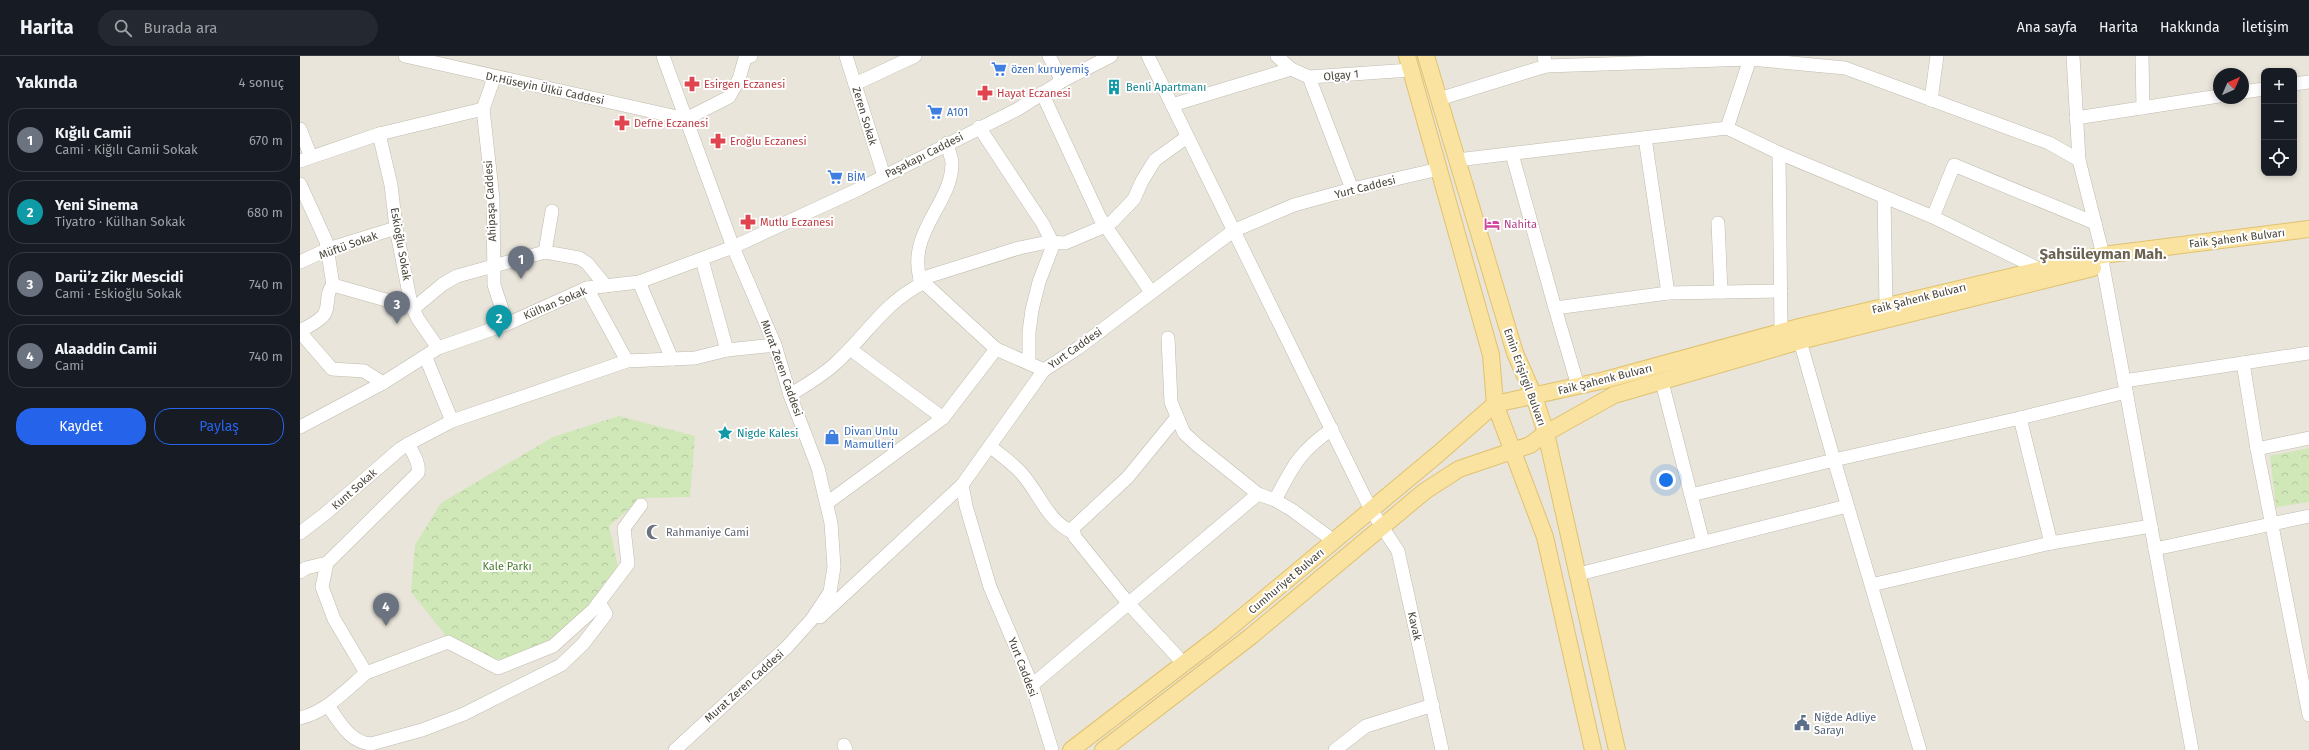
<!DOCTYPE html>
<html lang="tr">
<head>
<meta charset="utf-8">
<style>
  :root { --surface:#171b24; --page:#242831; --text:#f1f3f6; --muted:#9ea1a6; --line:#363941; --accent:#2563eb }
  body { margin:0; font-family:"Fira Sans",sans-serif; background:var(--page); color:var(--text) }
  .controls { position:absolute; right:12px; top:12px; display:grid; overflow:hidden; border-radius:8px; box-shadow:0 2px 6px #0003 }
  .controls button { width:36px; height:36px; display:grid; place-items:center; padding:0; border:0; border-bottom:1px solid var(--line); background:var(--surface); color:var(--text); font:20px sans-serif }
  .compass { position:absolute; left:1913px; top:12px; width:36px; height:36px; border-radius:50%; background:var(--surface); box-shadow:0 2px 6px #0003; rotate:45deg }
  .you { position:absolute; left:1366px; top:424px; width:14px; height:14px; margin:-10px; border:3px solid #fff; border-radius:50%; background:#1a73e8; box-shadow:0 0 0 6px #1a73e833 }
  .badge { display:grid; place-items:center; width:26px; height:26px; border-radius:50%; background:var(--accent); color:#fff; font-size:13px; font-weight:700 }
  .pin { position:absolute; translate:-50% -33px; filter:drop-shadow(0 1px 2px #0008) }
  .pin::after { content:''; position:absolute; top:21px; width:14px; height:12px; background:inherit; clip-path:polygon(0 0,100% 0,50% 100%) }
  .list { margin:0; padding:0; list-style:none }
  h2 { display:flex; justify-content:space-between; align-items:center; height:52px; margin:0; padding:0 16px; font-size:17px }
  h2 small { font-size:13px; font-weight:400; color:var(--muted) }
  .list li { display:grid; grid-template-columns:26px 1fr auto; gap:12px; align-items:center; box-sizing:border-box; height:64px; margin:0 8px 8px; padding:0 8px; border:1px solid var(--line); border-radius:16px }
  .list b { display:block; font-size:15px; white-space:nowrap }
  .list p { margin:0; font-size:13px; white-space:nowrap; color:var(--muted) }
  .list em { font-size:13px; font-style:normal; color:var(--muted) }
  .actions { display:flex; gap:8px; padding:12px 16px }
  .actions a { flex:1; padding:9px 0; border:1px solid var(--accent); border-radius:16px; text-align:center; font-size:14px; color:var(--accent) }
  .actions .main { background:var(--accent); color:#fff }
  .icon { flex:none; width:22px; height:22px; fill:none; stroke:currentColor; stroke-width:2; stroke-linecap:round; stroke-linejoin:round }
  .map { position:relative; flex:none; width:2009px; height:694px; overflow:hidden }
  header { display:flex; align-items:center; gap:24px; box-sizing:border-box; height:56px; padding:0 20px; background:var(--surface); border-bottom:1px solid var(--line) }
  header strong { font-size:19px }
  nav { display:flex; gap:22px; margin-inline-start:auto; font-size:14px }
  .search { width:280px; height:36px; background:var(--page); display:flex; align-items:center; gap:10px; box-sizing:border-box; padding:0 14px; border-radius:22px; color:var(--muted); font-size:15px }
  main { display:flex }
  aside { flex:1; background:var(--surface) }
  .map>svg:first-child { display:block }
  .residential { fill:#e9e5da; fill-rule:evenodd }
  .park { fill:url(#park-crowns) }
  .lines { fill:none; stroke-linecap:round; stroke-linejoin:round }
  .minor-casing { stroke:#c0bbae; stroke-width:14 }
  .major-casing { stroke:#e0c26f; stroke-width:18 }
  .minor { stroke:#fff; stroke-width:13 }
  .major { stroke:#fae3a0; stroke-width:16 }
  .labels { text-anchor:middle; stroke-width:4; stroke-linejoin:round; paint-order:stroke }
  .shop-label { font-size:11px; fill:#366cbe; stroke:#fff; text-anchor:start }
  .street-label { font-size:11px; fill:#494439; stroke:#fff }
  .health-label { font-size:11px; fill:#be3a42; stroke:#fff; text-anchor:start }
  .culture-label { font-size:11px; fill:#0d838f; stroke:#fff; text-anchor:start }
  .hotel-label { font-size:11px; fill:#b23c85; stroke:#fff; text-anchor:start }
  .worship-label { font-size:11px; fill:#5b616d; stroke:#fff; text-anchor:start }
  .park-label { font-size:11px; fill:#487a2e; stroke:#fff }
  .service-label { font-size:11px; fill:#4e5e75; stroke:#fff; text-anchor:start }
  .district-label { font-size:15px; font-weight:bold; fill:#6c6251; stroke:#fff }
</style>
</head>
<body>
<header>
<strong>Harita</strong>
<div class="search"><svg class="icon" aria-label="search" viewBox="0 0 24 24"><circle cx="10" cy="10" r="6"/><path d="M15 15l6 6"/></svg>Burada ara</div>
<nav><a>Ana sayfa</a><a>Harita</a><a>Hakkında</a><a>İletişim</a></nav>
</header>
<main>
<aside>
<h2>Yakında<small>4 sonuç</small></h2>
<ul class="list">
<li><span class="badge" style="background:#6b7280">1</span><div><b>Kığılı Camii</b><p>Cami · Kiğılı Camii Sokak</p></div><em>670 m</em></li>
<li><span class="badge" style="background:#0f9aa8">2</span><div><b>Yeni Sinema</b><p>Tiyatro · Külhan Sokak</p></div><em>680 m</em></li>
<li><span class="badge" style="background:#6b7280">3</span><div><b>Darü’z Zikr Mescidi</b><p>Cami · Eskioğlu Sokak</p></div><em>740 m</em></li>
<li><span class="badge" style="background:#6b7280">4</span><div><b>Alaaddin Camii</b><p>Cami</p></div><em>740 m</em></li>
</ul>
<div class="actions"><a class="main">Kaydet</a><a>Paylaş</a></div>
</aside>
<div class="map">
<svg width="2009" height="694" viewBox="0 0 2009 694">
  <defs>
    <pattern id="park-crowns" width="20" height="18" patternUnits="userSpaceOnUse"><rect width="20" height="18" fill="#d0e7b7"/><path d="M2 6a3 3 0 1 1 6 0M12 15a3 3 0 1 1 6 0" fill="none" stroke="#b4c79e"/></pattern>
  </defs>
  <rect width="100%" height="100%" fill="#f5f3ec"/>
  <path class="residential" d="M0 0H2009V694H0ZM1964 15H1994V117H1964ZM1919 18H1943V42H1919Z"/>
  <g class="park">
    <path d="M319 360 395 380 390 441 342 442 309 470 318 511 273 572 231 600 190 604 146 580 111 536 115 489 141 447 253 381Z"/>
    <path d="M2009 392V446L1976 451 1970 400Z"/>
  </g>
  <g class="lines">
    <defs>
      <g id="minor">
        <path d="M105 0 386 63 429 41 439 23 445 2 451 0"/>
        <path d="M363 0 433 191 475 289 490 339 518 412 531 467 534 511 530 536 512 563 487 591 375 694"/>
        <path d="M546 0 584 120"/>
        <path d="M749 0 762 25"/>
        <path d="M848 0 1071 454 1098 495 1142 694"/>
        <path d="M977 0 991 13 1009 21 1111 14"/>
        <path d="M1244 0 1246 10 1450 3 1545 12 1749 87 1779 104"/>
        <path d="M1451 0 1427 72 1479 97 1633 161 1739 213"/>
        <path d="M1773 0 1779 104 1803 199V210L1892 694"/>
        <path d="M1842 0 1843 52"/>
        <path d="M1009 21 1052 133"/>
        <path d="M194 22 183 53 193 143 194 229 207 268"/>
        <path d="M555 28 615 0"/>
        <path d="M1994 28 2009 26"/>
        <path d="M1943 36 1964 33"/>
        <path d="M742 37 800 162 851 236"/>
        <path d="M1139 43 1246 10"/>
        <path d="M1631 44 1637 0"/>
        <path d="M872 49 991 13"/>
        <path d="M1776 62 1919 40"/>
        <path d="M679 71 743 168 752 186V192L739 226 732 254 729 276V307"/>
        <path d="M0 73 11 101"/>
        <path d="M79 78 91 129 96 172 111 248 118 263 138 292"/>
        <path d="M1345 82 1368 237 1481 235"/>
        <path d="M647 87C648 93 651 100 652 106 653 147 607 175 620 223L696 293 744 314"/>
        <path d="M1479 97 1481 276"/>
        <path d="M1212 98 1255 252"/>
        <path d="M1157 104 1427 72"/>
        <path d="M0 105 79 78 183 53"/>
        <path d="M0 128 26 185 33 229"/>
        <path d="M1584 141 1586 250"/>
        <path d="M1633 161 1654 109 1795 167"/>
        <path d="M1418 167 1421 236"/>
        <path d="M245 196 252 155"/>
        <path d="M402 204 427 294"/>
        <path d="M0 206 28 193 96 172"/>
        <path d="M620 223 719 192 748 186 765 187 805 170 813 165 834 143 842 125 855 104 887 81"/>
        <path d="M339 226 372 303"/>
        <path d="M287 232 327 305"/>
        <path d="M113 253 143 228 157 220 245 196 279 202 287 207 306 230"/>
        <path d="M0 275C7 271 16 267 22 261 31 253 24 238 33 229L86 244 111 248"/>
        <path d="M0 276 32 313 64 315 83 327"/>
        <path d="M868 282 871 346 884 377 897 389 958 438 975 444 992 454 1034 485"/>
        <path d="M550 293 643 362"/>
        <path d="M126 302 152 365 327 305 395 302 427 294 475 289"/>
        <path d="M1943 307 1957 393 2009 659"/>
        <path d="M1824 325 2009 297"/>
        <path d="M1362 326 1403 486"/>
        <path d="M1278 330 1255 252 1368 237"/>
        <path d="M490 339C507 328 524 319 538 305 569 276 584 247 623 227"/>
        <path d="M877 361 828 421 772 473 775 481 828 547 884 608"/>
        <path d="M1720 362 1826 336"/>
        <path d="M152 365 108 388C113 397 120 407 118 417L27 507 22 531 34 563 66 617 148 586 198 612 253 590 294 553 328 508 324 472 341 449"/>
        <path d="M0 371 83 327 138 292 207 268 287 232 339 226 433 191 559 133 718 53 762 25 811 0"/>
        <path d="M690 390C700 399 714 408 723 419 740 439 748 466 774 477"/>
        <path d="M1957 393 2009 382"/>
        <path d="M1391 439 1534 404 1500 285"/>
        <path d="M975 444C993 410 999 396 1032 373"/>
        <path d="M527 447 643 362 696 293"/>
        <path d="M0 477 26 457 100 393 108 388"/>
        <path d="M1751 487 1851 470"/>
        <path d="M1855 493 2009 460"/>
        <path d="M0 516 6 512 27 507"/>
        <path d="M1279 518 1547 450"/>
        <path d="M1571 529 1751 487 1720 362 1534 404 1620 694"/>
        <path d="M520 561 662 429"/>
        <path d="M732 629 958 438"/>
        <path d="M28 650C40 666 49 686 71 688L122 674 164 658 261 609 283 588 306 558 299 546"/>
        <path d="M0 662C26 656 46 634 66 617"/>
        <path d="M544 689 546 694"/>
        <path d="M752 694 732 629 690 531 666 450 662 429 744 314 778 292 933 175 994 149 1052 133 1139 113"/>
        <path d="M1035 694 1066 670 1133 649"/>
      </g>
      <g id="major">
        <path d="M1107 0 1191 299 1195 348 1245 481 1293 694"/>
        <path d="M1126 0 1215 297 1234 340 1246 377 1317 694"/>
        <path d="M771 694 921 579 1138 398 1195 348 1305 324 1499 271 1803 199 2009 173"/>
        <path d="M803 694 950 581 1125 435 1159 413 1230 389 1246 377 1314 339 1500 285 1793 212"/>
      </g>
    </defs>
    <use href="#minor" class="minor-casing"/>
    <use href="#major" class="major-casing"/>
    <use href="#minor" class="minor"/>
    <use href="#major" class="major"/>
  </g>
  <defs>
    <symbol id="supermarket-bare" viewBox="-9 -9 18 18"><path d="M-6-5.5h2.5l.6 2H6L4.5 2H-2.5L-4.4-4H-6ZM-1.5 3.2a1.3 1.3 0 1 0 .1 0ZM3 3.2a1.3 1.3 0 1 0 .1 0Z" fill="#3f7fe0" stroke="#fff" stroke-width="2.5" paint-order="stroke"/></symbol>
    <symbol id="pharmacy-bare" viewBox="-9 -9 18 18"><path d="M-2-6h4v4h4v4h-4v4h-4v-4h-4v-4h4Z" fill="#e0444e" stroke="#fff" stroke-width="2.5" paint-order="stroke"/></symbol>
    <symbol id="building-bare" viewBox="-9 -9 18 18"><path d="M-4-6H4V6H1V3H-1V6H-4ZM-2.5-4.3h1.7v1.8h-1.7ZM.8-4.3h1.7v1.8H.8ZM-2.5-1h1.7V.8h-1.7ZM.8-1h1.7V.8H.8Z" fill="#0f9aa8" stroke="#fff" stroke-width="2.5" paint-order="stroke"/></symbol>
    <symbol id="hotel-bare" viewBox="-9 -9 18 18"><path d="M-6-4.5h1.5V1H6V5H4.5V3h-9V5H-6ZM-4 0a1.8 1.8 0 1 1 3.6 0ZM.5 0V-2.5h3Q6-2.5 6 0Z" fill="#d1479c" stroke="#fff" stroke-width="2.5" paint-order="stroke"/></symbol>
    <symbol id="sight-bare" viewBox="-9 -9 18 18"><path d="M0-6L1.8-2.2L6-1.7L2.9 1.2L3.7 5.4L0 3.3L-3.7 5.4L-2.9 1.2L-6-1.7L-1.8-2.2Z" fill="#0f9aa8" stroke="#fff" stroke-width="2.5" paint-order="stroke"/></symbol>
    <symbol id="shop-bare" viewBox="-9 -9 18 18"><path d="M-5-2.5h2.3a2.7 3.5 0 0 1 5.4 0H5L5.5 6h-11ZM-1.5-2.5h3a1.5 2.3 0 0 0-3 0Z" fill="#3f7fe0" stroke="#fff" stroke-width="2.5" paint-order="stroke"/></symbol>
    <symbol id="mosque-bare" viewBox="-9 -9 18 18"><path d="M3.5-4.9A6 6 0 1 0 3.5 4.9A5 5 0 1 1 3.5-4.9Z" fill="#6b7280" stroke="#fff" stroke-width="2.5" paint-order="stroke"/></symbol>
    <symbol id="civic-bare" viewBox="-9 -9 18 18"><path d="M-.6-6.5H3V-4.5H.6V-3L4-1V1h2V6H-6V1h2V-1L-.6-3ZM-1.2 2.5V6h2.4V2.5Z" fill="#5c6f8a" stroke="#fff" stroke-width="2.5" paint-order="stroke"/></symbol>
  </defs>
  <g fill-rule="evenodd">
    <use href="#supermarket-bare" x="688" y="2" width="22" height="22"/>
    <use href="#pharmacy-bare" x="381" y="17" width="22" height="22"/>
    <use href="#building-bare" x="803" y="20" width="22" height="22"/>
    <use href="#pharmacy-bare" x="674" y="26" width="22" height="22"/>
    <use href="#supermarket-bare" x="624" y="45" width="22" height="22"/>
    <use href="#pharmacy-bare" x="311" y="56" width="22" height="22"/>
    <use href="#pharmacy-bare" x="407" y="74" width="22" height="22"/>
    <use href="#supermarket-bare" x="524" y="110" width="22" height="22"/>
    <use href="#pharmacy-bare" x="437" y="155" width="22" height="22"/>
    <use href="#hotel-bare" x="1181" y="157" width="22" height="22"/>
    <use href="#sight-bare" x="414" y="366" width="22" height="22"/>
    <use href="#shop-bare" x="521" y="370" width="22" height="22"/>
    <use href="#mosque-bare" x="343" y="465" width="22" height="22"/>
    <use href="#civic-bare" x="1491" y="656" width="22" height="22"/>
  </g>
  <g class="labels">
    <g class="shop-label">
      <text x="711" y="17">özen kuruyemiş</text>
      <text x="647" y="60">A101</text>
      <text x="547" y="125">BİM</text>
      <text x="544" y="379">Divan Unlu<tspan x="544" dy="13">Mamulleri</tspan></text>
    </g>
    <g class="street-label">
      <text transform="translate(1041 19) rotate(-5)" y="4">Olgay 1</text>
      <text transform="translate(245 32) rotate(12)" y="4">Dr.Hüseyin Ülkü Caddesi</text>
      <text transform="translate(565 60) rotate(73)" y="4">Zeren Sokak</text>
      <text transform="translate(624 99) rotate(-27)" y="4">Paşakapı Caddesi</text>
      <text transform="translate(1065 131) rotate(-14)" y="4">Yurt Caddesi</text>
      <text transform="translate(190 145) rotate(-93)" y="4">Ahipaşa Caddesi</text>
      <text transform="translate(1937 182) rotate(-7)" y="4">Faik Şahenk Bulvarı</text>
      <text transform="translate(101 188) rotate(80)" y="4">Eskioğlu Sokak</text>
      <text transform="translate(48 189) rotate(-20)" y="4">Müftü Sokak</text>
      <text transform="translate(1619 242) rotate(-14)" y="4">Faik Şahenk Bulvarı</text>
      <text transform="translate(255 247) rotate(-23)" y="4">Külhan Sokak</text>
      <text transform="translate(775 292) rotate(-35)" y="4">Yurt Caddesi</text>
      <text transform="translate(482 312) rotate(70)" y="4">Murat Zeren Caddesi</text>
      <text transform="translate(1225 321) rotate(70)" y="4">Emin Erişirgil Bulvarı</text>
      <text transform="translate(1305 323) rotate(-14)" y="4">Faik Şahenk Bulvarı</text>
      <text transform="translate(54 433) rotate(-41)" y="4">Kunt Sokak</text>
      <text transform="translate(986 525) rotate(-40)" y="4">Cumhuriyet Bulvarı</text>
      <text transform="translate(1115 570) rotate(77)" y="4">Kavak</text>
      <text transform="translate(723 611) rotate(69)" y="4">Yurt Caddesi</text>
      <text transform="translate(444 630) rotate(-42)" y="4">Murat Zeren Caddesi</text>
    </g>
    <g class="health-label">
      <text x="404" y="32">Esirgen Eczanesi</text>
      <text x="697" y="41">Hayat Eczanesi</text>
      <text x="334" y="71">Defne Eczanesi</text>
      <text x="430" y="89">Eroğlu Eczanesi</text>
      <text x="460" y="170">Mutlu Eczanesi</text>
    </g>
    <g class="culture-label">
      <text x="826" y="35">Benli Apartmanı</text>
      <text x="437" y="381">Nigde Kalesi</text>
    </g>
    <g class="hotel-label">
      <text x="1204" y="172">Nahita</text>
    </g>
    <g class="worship-label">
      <text x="366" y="480">Rahmaniye Cami</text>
    </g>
    <g class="park-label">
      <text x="207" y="514">Kale Parkı</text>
    </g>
    <g class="service-label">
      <text x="1514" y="665">Niğde Adliye<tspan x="1514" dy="13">Sarayı</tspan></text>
    </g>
    <g class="district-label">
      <text x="1803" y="203">Şahsüleyman Mah.</text>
    </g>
  </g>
</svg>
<div class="controls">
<button>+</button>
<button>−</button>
<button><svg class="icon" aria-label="locate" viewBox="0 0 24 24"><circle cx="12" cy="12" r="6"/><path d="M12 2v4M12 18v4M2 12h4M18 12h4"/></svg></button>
</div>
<svg class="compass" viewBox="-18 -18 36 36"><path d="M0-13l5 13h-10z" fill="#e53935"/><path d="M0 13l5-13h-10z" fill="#9ea1a6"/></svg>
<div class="you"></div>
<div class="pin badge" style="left:221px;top:223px;background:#6b7280">1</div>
<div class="pin badge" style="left:199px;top:282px;background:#0f9aa8">2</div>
<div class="pin badge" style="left:97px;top:268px;background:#6b7280">3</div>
<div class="pin badge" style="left:86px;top:570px;background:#6b7280">4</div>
</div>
</main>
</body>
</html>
